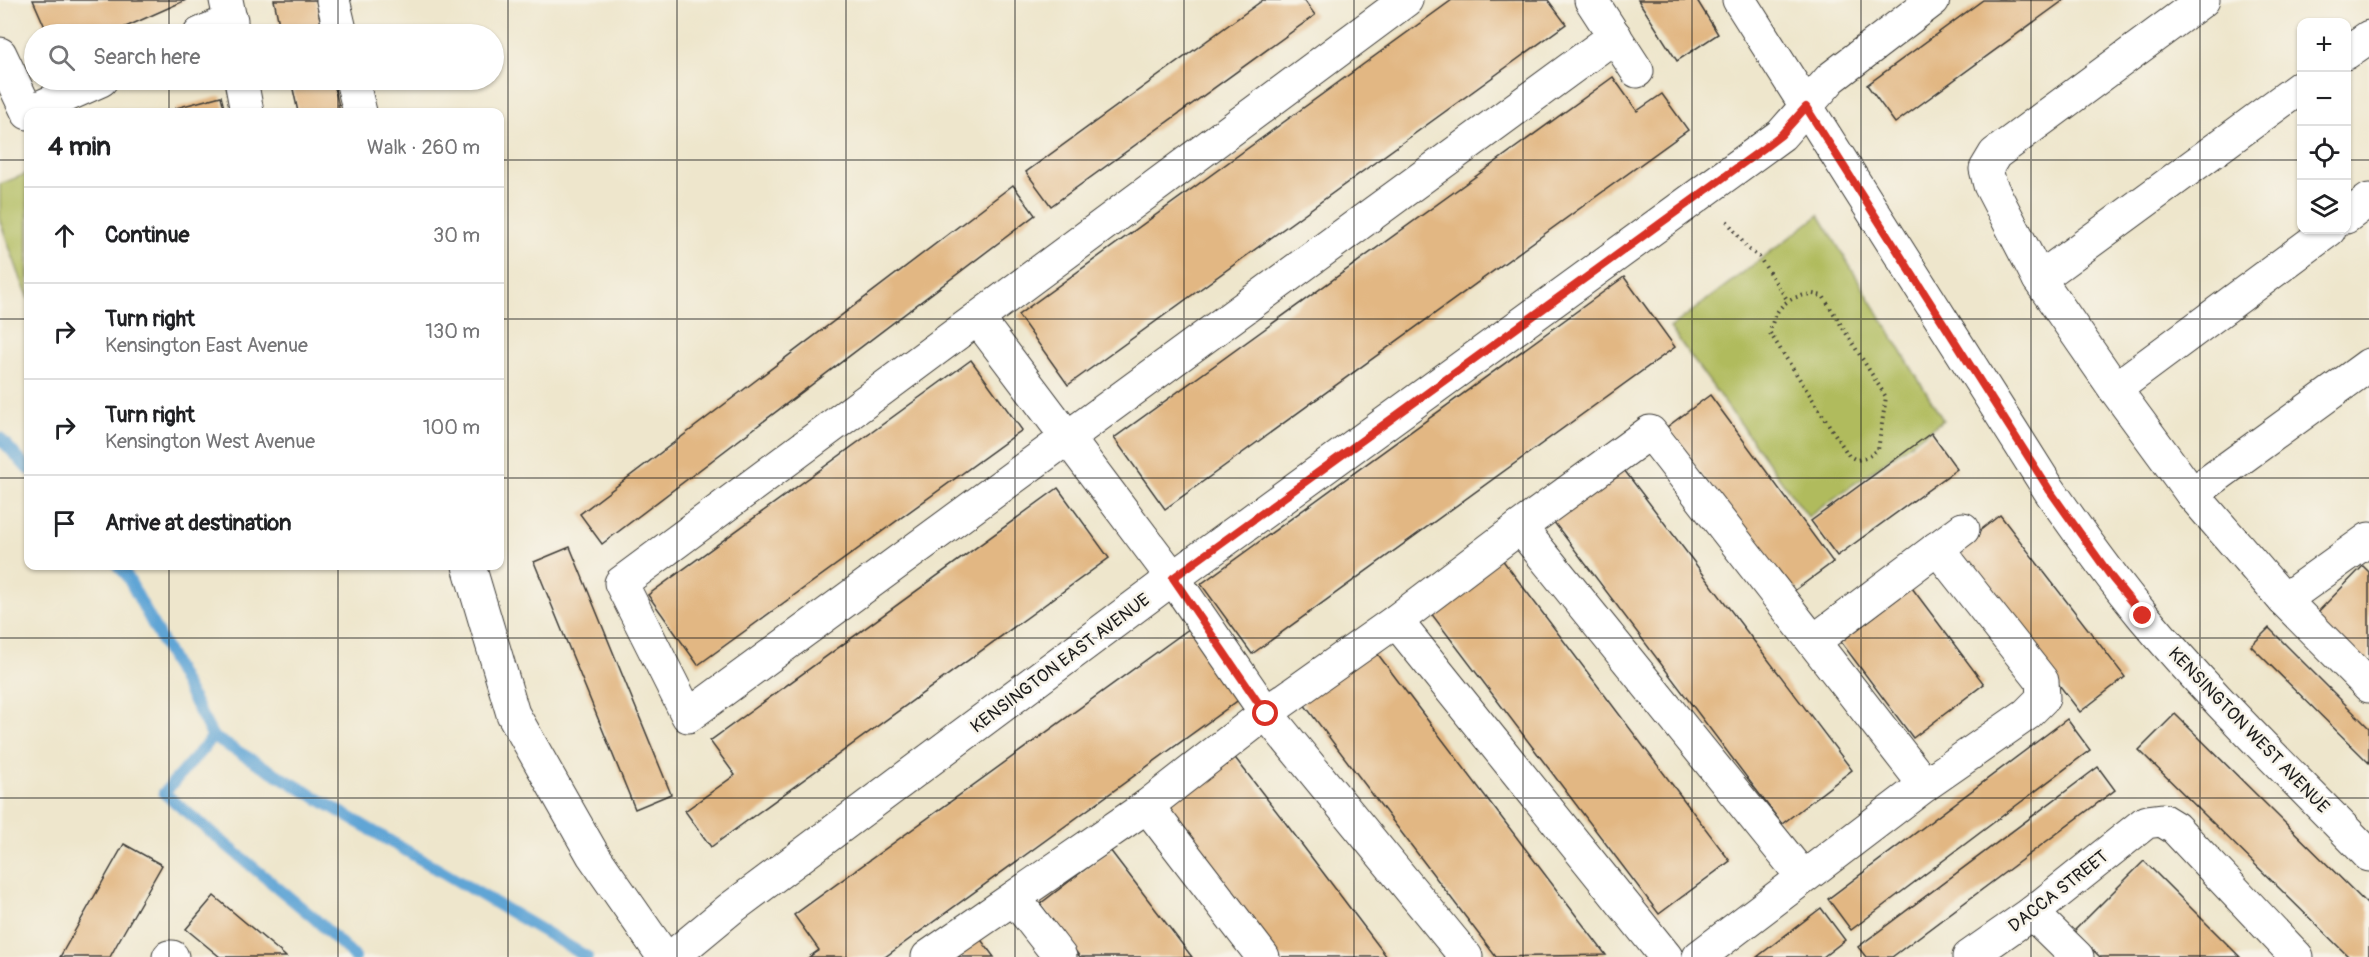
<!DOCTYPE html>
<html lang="en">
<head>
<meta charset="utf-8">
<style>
  :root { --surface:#fff; --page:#f6f6f6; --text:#202124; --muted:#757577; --line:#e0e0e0 }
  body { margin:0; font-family:Pangolin,sans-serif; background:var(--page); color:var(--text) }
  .controls { position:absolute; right:18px; top:18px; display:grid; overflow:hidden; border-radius:12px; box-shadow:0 2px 4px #0004 }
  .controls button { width:54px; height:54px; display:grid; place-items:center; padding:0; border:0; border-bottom:2px solid var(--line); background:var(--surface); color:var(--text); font:30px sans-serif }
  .stop { position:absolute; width:18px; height:18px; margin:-14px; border:4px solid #d93025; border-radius:50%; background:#fff }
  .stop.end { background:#d93025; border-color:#fff; box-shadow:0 2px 6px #0008 }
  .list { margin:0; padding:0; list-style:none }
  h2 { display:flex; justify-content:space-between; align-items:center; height:78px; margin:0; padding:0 24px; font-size:26px }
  h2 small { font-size:20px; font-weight:400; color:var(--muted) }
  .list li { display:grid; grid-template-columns:39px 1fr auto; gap:18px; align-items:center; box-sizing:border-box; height:96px; padding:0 24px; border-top:2px solid var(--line) }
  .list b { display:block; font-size:22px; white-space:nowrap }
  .list p { margin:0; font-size:20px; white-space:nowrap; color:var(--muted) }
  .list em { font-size:20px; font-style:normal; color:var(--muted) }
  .icon { flex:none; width:33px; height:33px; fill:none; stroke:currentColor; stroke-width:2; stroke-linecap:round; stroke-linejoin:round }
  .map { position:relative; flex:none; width:2369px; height:957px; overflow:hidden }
  .search { position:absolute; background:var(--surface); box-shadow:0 2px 4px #0004; left:24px; top:24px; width:480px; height:66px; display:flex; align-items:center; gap:15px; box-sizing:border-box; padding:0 21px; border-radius:33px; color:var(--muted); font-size:22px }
  .panel { position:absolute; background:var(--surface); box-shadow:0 2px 4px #0004; left:24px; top:108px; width:480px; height:462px; border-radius:12px }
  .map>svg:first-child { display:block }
  .green { fill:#b0bb5d; stroke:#666c3c; stroke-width:1.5 }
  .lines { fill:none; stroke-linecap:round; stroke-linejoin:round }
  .stream { stroke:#60a5d5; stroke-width:12 }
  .building { fill:#e2b783 }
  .minor-casing { stroke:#3c3a36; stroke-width:35 }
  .path { stroke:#3c3a36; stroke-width:4; stroke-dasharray:1.5 4.5; stroke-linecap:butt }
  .minor { stroke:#fff; stroke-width:33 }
  .route { stroke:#d93025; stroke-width:8 }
  .grid { fill:none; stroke:#1c1c1c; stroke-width:1.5; stroke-opacity:0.55 }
  .labels { text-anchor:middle; stroke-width:5; stroke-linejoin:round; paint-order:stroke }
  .street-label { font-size:18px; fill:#1c1c1c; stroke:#f7f3e8 }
</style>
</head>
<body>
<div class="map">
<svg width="2369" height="957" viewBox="0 0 2369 957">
  <rect width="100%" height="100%" fill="#f7f3e8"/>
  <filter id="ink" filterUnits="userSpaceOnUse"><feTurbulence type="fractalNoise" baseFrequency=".0167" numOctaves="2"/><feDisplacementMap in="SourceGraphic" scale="12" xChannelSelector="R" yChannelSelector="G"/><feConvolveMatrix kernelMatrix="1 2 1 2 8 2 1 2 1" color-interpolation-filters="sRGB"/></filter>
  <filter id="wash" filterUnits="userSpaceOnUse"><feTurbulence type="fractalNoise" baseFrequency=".008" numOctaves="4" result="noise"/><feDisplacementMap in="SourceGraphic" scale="24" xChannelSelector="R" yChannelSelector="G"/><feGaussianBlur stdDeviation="1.35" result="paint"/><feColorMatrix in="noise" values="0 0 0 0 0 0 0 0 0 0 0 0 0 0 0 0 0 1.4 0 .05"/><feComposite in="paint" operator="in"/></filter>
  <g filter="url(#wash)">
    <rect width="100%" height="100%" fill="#eee6cc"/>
    <g class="green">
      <path d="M28 173V299L0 221V184Z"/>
      <path d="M1819 215 1943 420 1808 517 1670 328Z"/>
    </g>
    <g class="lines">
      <g class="stream">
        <path d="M0 438 28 469"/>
        <path d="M118 566 126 574 213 737 164 793 314 918 355 957"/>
        <path d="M213 737 587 957"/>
      </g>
    </g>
    <g id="blocks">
      <g class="building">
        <path d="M33 0H186L110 34H48Z"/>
        <path d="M274 0H316L323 34H281Z"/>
        <path d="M1263 0H1304L1315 15 1051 206 1026 172Z"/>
        <path d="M1452 0H1548L1566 24 1068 385 1018 315Z"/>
        <path d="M1638 0H1697L1718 34 1677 61Z"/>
        <path d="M1983 0H2064L1895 123 1867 85Z"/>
        <path d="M1613 77 1637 111 1662 94 1688 130 1165 509 1114 438Z"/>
        <path d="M291 80H333L340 112H298Z"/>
        <path d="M221 96 225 112H177L176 108Z"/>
        <path d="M1013 185 1035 215 602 544 580 514Z"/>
        <path d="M1624 277 1675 347 1252 654 1201 584Z"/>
        <path d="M971 360 1022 430 698 665 648 595Z"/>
        <path d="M1710 395 1833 562 1790 594 1667 427Z"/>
        <path d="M1931 433 1957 469 1837 556 1811 521Z"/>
        <path d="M1615 458 1852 770 1782 824 1547 513Z"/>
        <path d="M1058 488 1109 558 711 847 685 811 735 775 710 741Z"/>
        <path d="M2000 515 2125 677 2080 712 1955 550Z"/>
        <path d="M570 547 671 794 635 809 534 562Z"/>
        <path d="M1495 550 1730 861 1659 914 1424 604Z"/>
        <path d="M2363 566 2369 572V672L2313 617Z"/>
        <path d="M1912 588 1984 684 1913 738 1841 642Z"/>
        <path d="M1193 626 1244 696 885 957H809L819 950 794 915Z"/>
        <path d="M2269 628 2369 728V763L2251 646Z"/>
        <path d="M1371 645 1407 693 1606 955 1496 957 1300 699Z"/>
        <path d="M2175 714 2369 906V957H2349L2139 750Z"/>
        <path d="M2067 719 2090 750 1851 930 1828 899Z"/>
        <path d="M1229 750 1284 821 1387 957H1275L1158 803Z"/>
        <path d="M2098 767 2115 790 1892 957H1866L1858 947Z"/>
        <path d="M124 844 162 865 117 944 110 957H60Z"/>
        <path d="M1110 850 1192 957H1080L1040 904Z"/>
        <path d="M2144 861 2240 957H2100L2074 931Z"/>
        <path d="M214 896 284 955 286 957H220L186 929Z"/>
        <path d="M1821 908 1845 940 1823 957H1757Z"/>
        <path d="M976 933 994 957H945Z"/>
      </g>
    </g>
  </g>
  <g filter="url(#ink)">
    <use href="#blocks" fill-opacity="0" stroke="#3c3a36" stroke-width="1.5"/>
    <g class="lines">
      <defs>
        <g id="minor">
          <path d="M226 0 233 34"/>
          <path d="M333 0 341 34"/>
          <path d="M1406 0 621 583 688 716 1615 36"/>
          <path d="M1591 0 1637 71"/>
          <path d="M1739 0 2050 491C2080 534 2110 576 2143 616 2213 700 2293 776 2369 855"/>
          <path d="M2203 0 1995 154 1986 169 1990 185 2039 279 2115 389 2192 494 2284 600 2369 686"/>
          <path d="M200 34 231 20"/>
          <path d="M2346 53 2369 37"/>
          <path d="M0 54 28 113"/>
          <path d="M241 80 247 112"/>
          <path d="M352 80 360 112"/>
          <path d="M29 112 101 80"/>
          <path d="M2346 217 2369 200"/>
          <path d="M2039 279 2302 86"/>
          <path d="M978 319 1173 578 1266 713 1466 957"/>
          <path d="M2115 389 2329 230"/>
          <path d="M2192 494 2369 365"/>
          <path d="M1520 527 1803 877"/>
          <path d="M469 566 513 714 593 855 664 957"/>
          <path d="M2284 600 2369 539"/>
          <path d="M1396 621 1666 957"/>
          <path d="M1814 641 1963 529"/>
          <path d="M1147 806 1263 957"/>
          <path d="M1014 898 1060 957"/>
          <path d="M2032 913 2077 957"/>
          <path d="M169 957H172"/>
          <path d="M672 957 730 909 1173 578 1781 135 1831 78 1933 0"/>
          <path d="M928 957 1147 806 1266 713 1396 621 1520 527 1650 432 1925 785"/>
          <path d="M1699 957 1925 785 2027 714 2043 698 2042 681 1937 548"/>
          <path d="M1969 957 2032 913 2146 822 2162 820 2175 828 2297 957"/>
        </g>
      </defs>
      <use href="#minor" class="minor-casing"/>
      <g class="path">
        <path d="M1727 221 1748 249 1759 257 1788 301"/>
        <path d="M1813 294 1823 296 1886 397 1878 450 1866 458 1857 460 1849 456 1770 333C1774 308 1787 296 1813 294Z"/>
      </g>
      <use href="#minor" class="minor"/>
    </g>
  </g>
  <g class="lines" filter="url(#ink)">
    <path class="route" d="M1266 714 1173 578 1764 148 1781 135 1806 107 2050 491 2112 578 2143 616"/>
  </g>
  <path class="grid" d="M169 0V34M338 0V34M508 0V957M677 0V957M846 0V957M1015 0V957M1184 0V957M1354 0V957M1523 0V957M1692 0V957M1861 0V957M2031 0V957M2200 0V957M169 80V112M338 80V112M0 160H28M500 160H2302M2346 160H2369M0 319H28M500 319H2369M0 478H28M500 478H2369M169 566V957M338 566V957M0 638H2369M0 798H2369"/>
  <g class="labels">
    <g class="street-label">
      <text transform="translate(1060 663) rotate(-37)" y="6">KENSINGTON EAST AVENUE</text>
      <text transform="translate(2249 730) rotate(46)" y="6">KENSINGTON WEST AVENUE</text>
      <text transform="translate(2058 891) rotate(-38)" y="6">DACCA STREET</text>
    </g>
  </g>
</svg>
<div class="controls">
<button>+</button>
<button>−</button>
<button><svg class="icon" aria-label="locate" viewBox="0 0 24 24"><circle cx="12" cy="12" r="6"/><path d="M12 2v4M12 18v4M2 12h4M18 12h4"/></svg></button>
<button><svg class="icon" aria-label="layers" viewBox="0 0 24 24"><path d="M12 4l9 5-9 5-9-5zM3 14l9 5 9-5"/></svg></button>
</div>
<div class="stop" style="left:1266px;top:714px"></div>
<div class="stop end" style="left:2143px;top:616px"></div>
<div class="search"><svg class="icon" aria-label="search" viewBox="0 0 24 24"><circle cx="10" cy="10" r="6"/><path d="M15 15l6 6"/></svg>Search here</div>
<section class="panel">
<h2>4 min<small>Walk · 260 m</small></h2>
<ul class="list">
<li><svg class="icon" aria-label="ahead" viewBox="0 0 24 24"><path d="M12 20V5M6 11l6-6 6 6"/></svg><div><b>Continue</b></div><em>30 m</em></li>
<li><svg class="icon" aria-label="right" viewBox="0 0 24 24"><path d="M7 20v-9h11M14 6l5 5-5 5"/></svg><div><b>Turn right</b><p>Kensington East Avenue</p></div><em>130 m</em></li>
<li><svg class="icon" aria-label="right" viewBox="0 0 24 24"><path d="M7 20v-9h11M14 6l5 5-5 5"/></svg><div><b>Turn right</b><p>Kensington West Avenue</p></div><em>100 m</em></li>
<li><svg class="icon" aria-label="arrive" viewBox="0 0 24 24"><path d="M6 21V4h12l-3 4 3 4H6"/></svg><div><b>Arrive at destination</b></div></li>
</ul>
</section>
</div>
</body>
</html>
